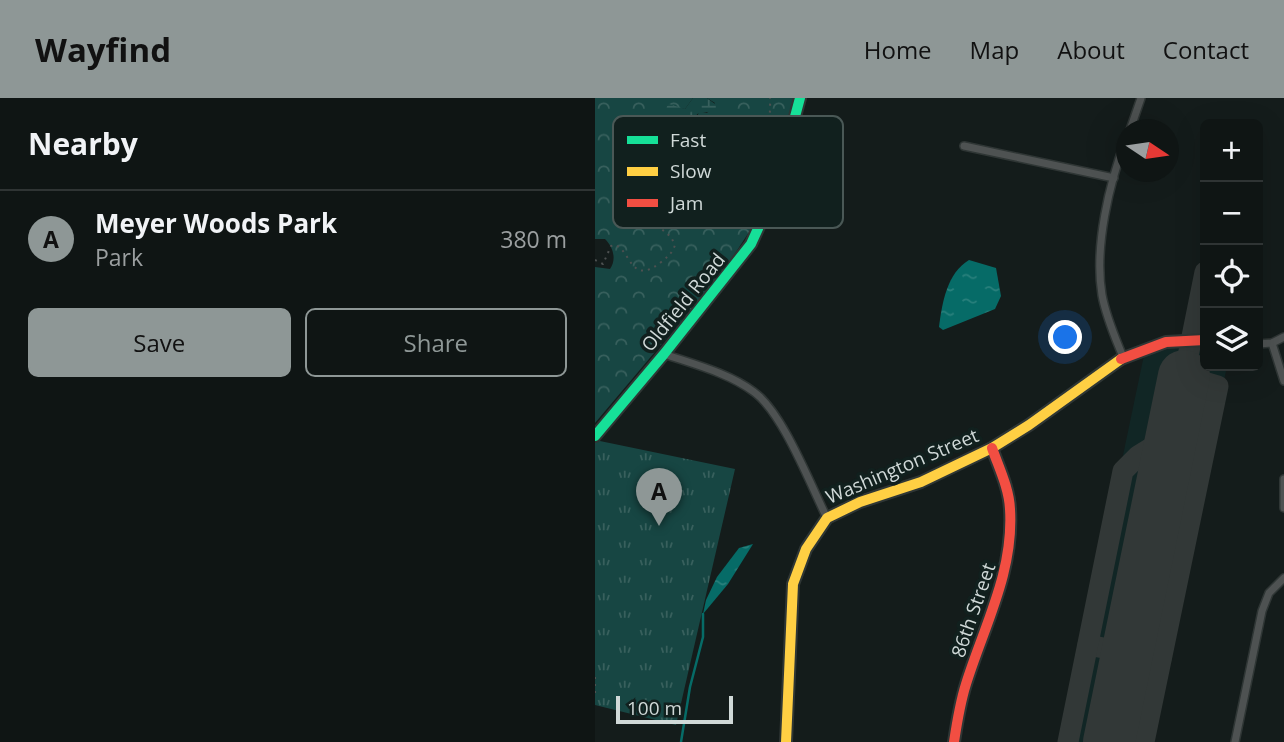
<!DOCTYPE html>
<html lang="en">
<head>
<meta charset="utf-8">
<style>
  :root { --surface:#0f1514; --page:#1d2222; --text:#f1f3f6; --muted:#9b9fa0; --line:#2f3434; --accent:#8e9796 }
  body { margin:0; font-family:"Open Sans",sans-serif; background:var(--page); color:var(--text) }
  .controls { position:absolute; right:21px; top:21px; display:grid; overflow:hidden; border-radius:10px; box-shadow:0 7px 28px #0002 }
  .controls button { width:63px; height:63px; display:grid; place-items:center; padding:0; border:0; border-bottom:2px solid var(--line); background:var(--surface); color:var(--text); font:35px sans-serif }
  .compass { position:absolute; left:521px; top:21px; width:63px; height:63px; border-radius:50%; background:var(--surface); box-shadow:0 7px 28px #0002; rotate:103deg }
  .scale { position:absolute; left:21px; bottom:18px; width:117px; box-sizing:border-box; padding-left:7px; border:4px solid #d0d9d8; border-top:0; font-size:19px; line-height:24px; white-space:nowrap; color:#d0d9d8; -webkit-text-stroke:5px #11201e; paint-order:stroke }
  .you { position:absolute; left:471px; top:240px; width:24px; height:24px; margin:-18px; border:5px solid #fff; border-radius:50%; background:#1a73e8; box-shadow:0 0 0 10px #1a73e833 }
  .badge { display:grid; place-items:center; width:46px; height:46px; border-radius:50%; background:var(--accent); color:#111; font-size:23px; font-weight:700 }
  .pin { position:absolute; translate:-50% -58px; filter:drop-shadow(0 2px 4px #0008) }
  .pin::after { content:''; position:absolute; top:37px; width:24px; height:21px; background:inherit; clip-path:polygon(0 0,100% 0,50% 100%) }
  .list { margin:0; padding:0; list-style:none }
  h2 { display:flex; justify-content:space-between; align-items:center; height:91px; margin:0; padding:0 28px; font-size:30px }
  h2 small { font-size:23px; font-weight:400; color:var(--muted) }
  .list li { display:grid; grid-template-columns:46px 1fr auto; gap:21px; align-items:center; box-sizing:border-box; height:98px; padding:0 28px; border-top:2px solid var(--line) }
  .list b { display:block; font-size:26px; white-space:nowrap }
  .list p { margin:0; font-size:23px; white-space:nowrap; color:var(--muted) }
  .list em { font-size:23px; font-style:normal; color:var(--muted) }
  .actions { display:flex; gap:14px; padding:21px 28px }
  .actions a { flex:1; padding:16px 0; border:2px solid var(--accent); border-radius:10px; text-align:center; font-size:24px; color:var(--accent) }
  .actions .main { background:var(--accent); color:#111 }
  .icon { flex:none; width:38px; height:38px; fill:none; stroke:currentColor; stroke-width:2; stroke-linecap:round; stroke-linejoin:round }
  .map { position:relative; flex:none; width:689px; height:644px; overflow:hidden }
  header { display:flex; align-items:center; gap:42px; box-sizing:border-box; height:98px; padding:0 35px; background:var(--accent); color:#111 }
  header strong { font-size:33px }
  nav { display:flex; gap:38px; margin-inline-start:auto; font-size:24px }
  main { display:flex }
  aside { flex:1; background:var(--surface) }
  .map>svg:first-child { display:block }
  .built { fill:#112625 }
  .grass { fill:url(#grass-tufts) }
  .forest { fill:url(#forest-crowns) }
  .wetland { fill:url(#wetland-marsh) }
  .water { fill:url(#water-ripples) }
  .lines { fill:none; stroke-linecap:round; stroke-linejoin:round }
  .stream { stroke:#066b67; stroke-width:2.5 }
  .taxiway { stroke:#323837; stroke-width:21 }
  .runway { stroke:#323837; stroke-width:52 }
  .street-casing { stroke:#2f3635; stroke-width:10 }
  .fast-casing { stroke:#2f3635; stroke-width:14 }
  .slow-casing { stroke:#2f3635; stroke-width:14 }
  .jam-casing { stroke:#2f3635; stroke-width:14 }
  .path { stroke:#4d5151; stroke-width:2; stroke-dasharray:2 5; stroke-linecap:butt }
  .street { stroke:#4e5252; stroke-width:7 }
  .fast { stroke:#16e098; stroke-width:10 }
  .slow { stroke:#ffcf43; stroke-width:10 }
  .jam { stroke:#f24e42; stroke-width:10 }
  .labels { text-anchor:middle; stroke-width:7; stroke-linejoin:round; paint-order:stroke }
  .street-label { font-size:19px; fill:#d0d9d8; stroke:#11201e }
  .key { fill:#11201e; stroke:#4a5856; stroke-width:2 }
  .key-label { font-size:19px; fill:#d0d9d8 }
</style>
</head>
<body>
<header>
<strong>Wayfind</strong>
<nav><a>Home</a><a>Map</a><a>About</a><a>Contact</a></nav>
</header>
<main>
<aside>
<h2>Nearby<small></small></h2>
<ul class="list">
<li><span class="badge">A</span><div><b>Meyer Woods Park</b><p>Park</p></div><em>380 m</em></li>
</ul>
<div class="actions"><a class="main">Save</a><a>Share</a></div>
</aside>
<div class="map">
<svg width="689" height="644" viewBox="0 0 689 644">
  <defs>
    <pattern id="grass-tufts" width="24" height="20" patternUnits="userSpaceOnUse" patternTransform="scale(1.75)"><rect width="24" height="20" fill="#174643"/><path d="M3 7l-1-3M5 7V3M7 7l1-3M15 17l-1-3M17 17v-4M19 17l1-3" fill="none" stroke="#38605d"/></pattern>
    <pattern id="forest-crowns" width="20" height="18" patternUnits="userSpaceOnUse" patternTransform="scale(1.75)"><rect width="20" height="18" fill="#174643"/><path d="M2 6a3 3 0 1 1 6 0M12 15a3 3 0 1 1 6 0" fill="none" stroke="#38605d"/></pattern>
    <pattern id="wetland-marsh" width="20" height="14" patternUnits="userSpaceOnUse" patternTransform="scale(1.75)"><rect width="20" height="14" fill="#174643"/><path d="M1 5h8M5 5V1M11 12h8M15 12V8" fill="none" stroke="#38605d"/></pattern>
    <pattern id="water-ripples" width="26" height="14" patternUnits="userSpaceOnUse" patternTransform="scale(1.75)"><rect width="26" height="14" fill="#066b67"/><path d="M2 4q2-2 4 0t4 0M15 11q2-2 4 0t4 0" fill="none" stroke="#29807c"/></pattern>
  </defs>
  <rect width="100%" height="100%" fill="#141c1b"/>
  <path class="built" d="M586 245 610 246V268H632L555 644H468L549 257Z"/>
  <path class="grass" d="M0 342 140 371 81 627 0 607Z"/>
  <path class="forest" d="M0 0H98L90 11 77 9 71 26 73 29C68 42 73 55 60 65L59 85 72 92 100 83 101 66 94 60 91 63C85 54 87 37 95 31L101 37V51L108 48 109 36 100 25V20L105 14 112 15 120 5 112 0H200L182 68 166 116 129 172 0 325V169L15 171C22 161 18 149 10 141H0Z"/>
  <path class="wetland" d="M98 0H112L124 9 123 12 102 16 100 25 109 36 106 52 101 51V37L97 31 92 32 89 42 88 59 91 62 97 57 102 59 99 73 100 83 72 92 59 85C50 70 65 67 69 53 72 45 69 38 73 29L67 24 68 13 74 6 90 11Z"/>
  <g class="water">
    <path d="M374 162 401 170 406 198 400 211 348 232 344 229C347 205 352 175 374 162Z"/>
    <path d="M158 446 133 486 108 516 111 502 122 479 144 450Z"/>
  </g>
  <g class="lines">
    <path class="stream" d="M86 644 95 589 108 539V516"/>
    <g class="taxiway">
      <path d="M493 547 566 561"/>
      <path d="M473 644 528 373 543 358 577 337"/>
      <path d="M549 644 623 288 589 278 610 174"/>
    </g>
    <path class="runway" d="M514 644 589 278"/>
    <defs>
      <g id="street">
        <path d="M535 32 546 0"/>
        <path d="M369 48 519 80"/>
        <path d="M677 245 689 283"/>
        <path d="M663 246 677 245 689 239"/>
        <path d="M69 256C98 266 134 275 159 294 188 315 215 386 232 420"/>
        <path d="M528 259C520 239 511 219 507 197 499 149 514 86 531 41"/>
        <path d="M689 381V410"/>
        <path d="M640 644 667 513 674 495 689 480"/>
      </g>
      <path id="fast" d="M0 338 69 256 156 146 180 93 205 0"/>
      <path id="slow" d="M191 644 198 486 211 451 232 420 265 404 326 384 397 350 434 327 526 261"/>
      <g id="jam">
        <path d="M526 261 571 244 610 242"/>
        <path d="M359 644C362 624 365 605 371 586 389 528 419 474 415 411 414 390 404 370 397 350"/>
      </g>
    </defs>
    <use href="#street" class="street-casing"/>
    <use href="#fast" class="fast-casing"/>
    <use href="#slow" class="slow-casing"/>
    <use href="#jam" class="jam-casing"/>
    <g class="path">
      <path d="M0 162 8 166 16 148 20 147C36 152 35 188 65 165 72 159 77 156 80 147L76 139 63 128 68 121 96 122 114 117C126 107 152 90 161 77 171 60 176 19 175 0"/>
      <path d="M0 579V595"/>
    </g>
    <use href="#street" class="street"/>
    <use href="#fast" class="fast"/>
    <use href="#slow" class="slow"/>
    <use href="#jam" class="jam"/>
  </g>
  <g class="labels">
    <g class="street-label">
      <text transform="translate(88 204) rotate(-51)" y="7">Oldfield Road</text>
      <text transform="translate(307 368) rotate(-23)" y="7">Washington Street</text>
      <text transform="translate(378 512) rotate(-71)" y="7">86th Street</text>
    </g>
  </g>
  <rect x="18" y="18" width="230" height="112" rx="10" class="key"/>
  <rect x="32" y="38" width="31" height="8" fill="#16e098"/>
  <rect x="32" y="69" width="31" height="9" fill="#ffcf43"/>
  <rect x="32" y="101" width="31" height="8" fill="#f24e42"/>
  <g class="key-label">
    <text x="75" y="49">Fast</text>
    <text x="75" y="80">Slow</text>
    <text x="75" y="112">Jam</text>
  </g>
</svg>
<div class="controls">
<button>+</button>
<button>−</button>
<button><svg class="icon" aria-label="locate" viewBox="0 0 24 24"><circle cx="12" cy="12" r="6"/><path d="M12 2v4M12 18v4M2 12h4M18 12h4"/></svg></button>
<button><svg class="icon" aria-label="layers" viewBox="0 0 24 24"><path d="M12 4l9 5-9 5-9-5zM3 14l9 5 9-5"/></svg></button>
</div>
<svg class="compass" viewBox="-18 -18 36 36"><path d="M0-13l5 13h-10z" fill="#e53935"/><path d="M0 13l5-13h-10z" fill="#9b9fa0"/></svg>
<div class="scale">100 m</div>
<div class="you"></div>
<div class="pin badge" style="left:64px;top:428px">A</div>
</div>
</main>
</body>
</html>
